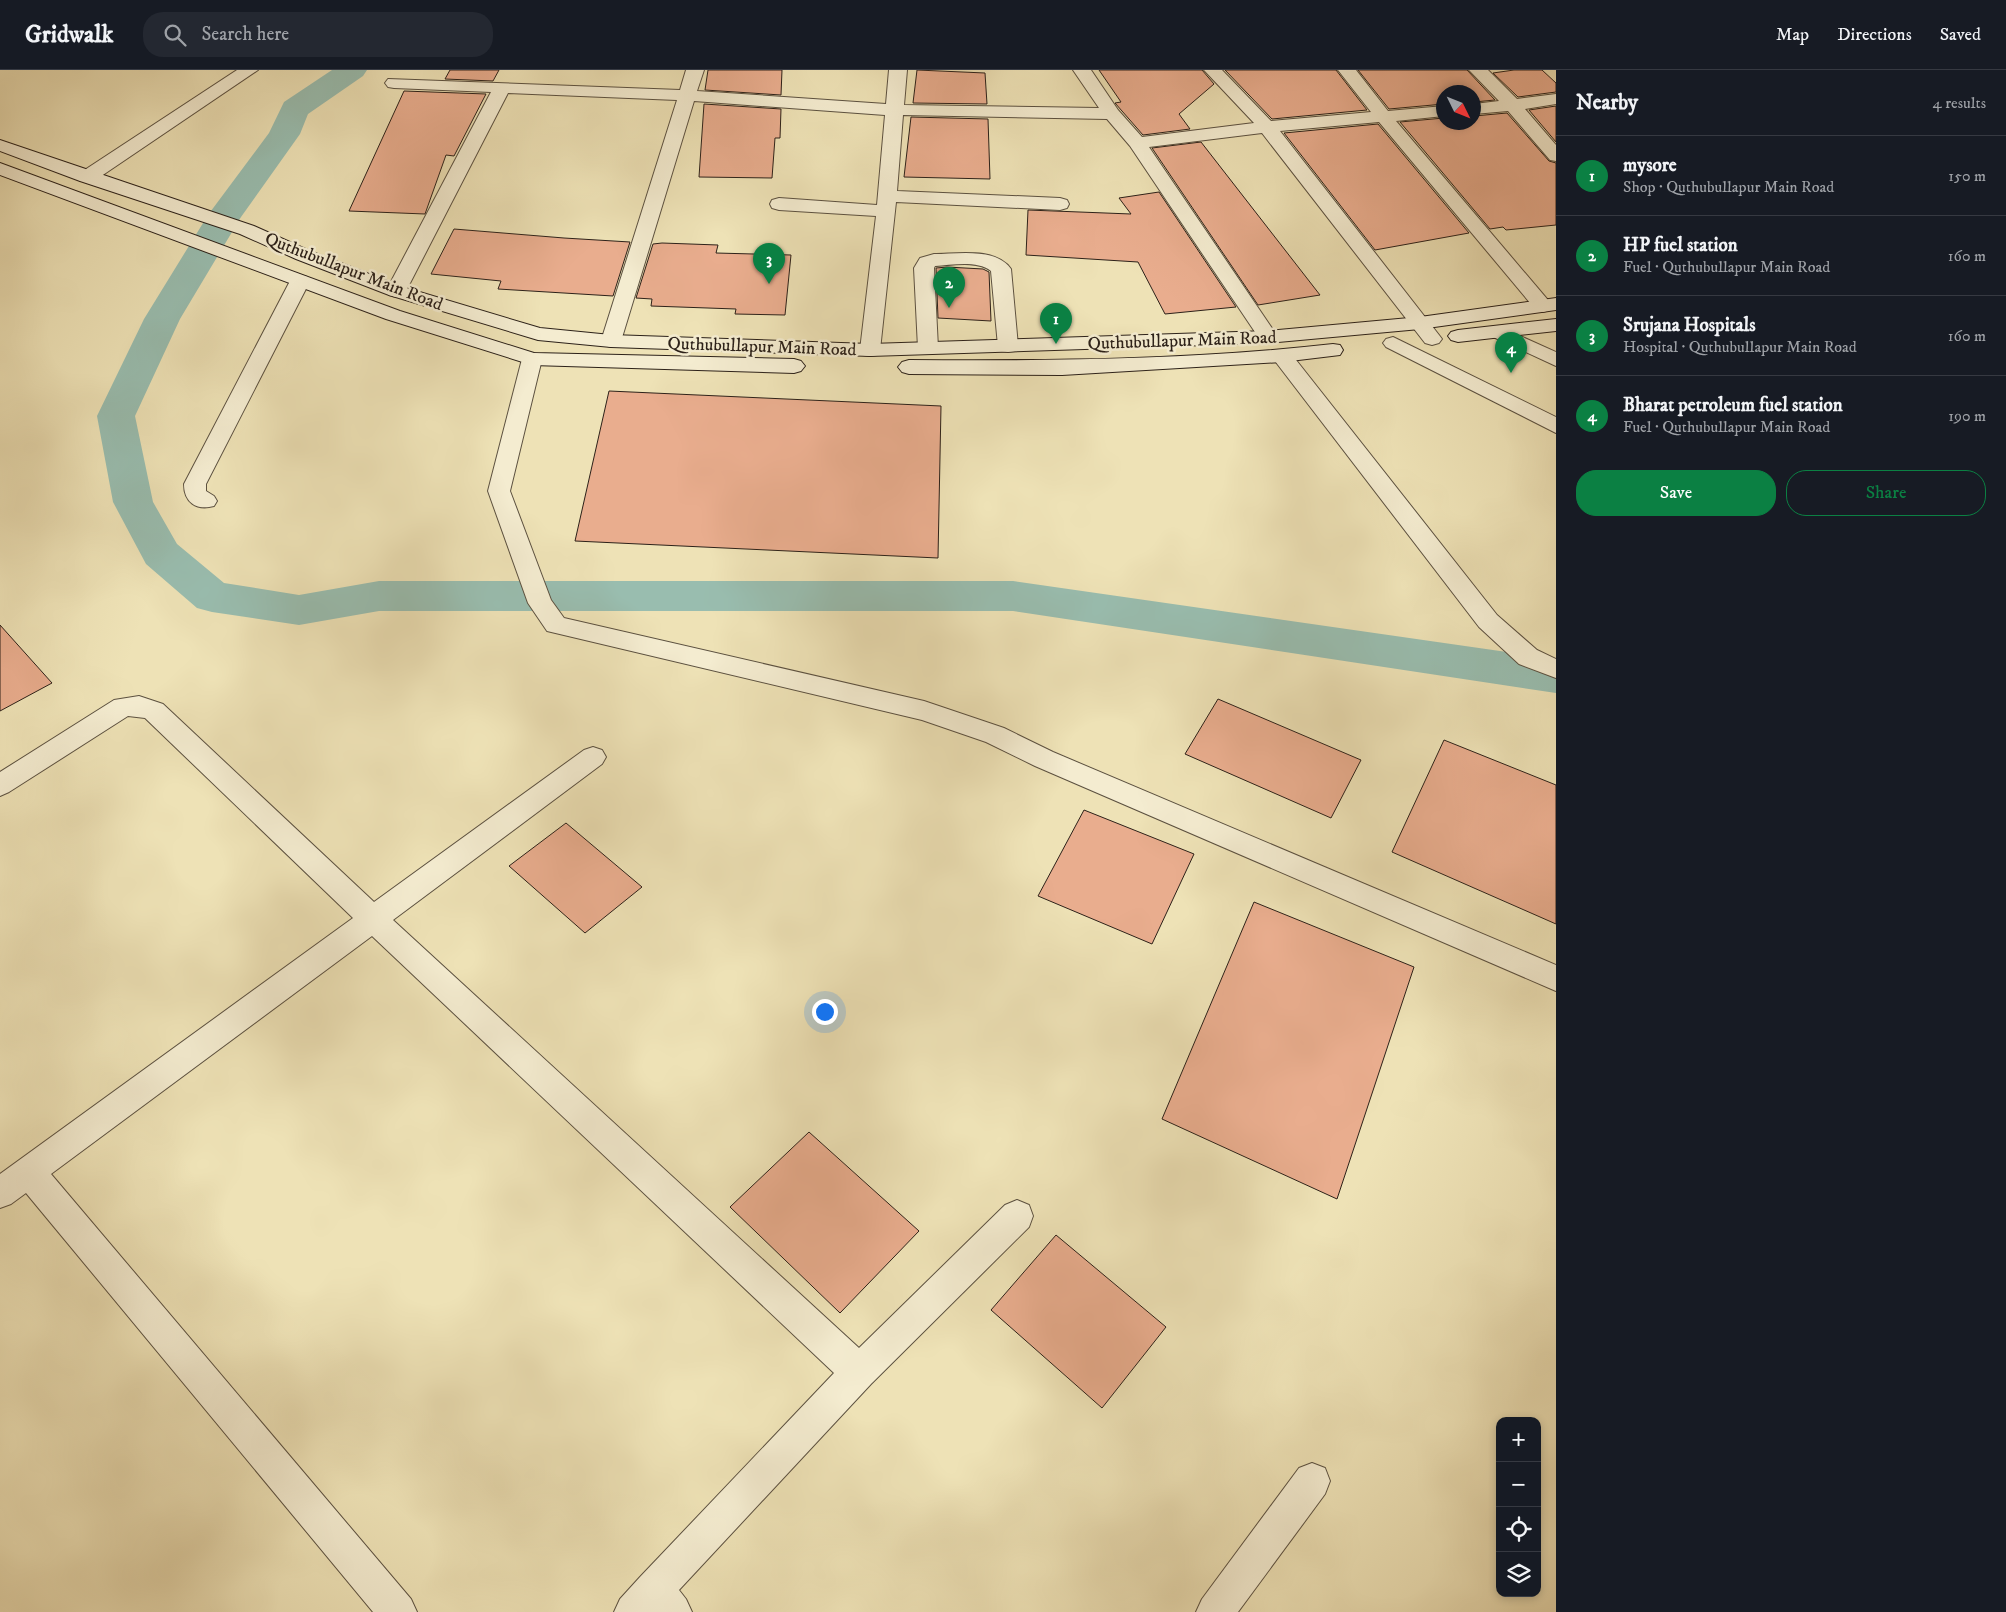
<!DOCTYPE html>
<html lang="en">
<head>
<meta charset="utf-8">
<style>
  :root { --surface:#171b24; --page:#242831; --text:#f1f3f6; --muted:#9ea1a6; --line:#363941; --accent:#0b8043 }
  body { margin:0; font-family:"IM FELL DW Pica",serif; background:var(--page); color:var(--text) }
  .controls { position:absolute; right:15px; bottom:15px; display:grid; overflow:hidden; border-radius:10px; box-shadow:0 2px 8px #0003 }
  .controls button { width:45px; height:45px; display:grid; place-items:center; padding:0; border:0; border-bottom:1px solid var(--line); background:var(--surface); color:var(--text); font:25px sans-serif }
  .compass { position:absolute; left:1436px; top:15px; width:45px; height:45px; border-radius:50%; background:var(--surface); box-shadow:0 2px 8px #0003; rotate:133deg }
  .you { position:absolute; left:824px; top:941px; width:18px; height:18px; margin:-12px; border:4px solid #fff; border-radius:50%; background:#1a73e8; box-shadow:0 0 0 8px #1a73e833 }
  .badge { display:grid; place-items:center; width:32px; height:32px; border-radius:50%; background:var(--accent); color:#fff; font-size:16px; font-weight:700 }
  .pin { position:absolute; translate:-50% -41px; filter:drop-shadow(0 1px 2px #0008) }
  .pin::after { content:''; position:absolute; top:26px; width:18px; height:15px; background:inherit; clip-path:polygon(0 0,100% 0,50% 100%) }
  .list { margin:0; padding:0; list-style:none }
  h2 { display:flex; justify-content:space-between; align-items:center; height:65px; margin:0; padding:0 20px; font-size:21px }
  h2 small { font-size:16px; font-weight:400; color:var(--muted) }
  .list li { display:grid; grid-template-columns:32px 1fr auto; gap:15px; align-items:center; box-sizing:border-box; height:80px; padding:0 20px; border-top:1px solid var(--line) }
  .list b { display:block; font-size:19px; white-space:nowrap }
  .list p { margin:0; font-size:16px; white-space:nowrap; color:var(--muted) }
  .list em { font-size:16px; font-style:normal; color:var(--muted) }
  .actions { display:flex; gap:10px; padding:15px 20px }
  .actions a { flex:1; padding:11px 0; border:1px solid var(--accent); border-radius:20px; text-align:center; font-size:18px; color:var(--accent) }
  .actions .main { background:var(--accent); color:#fff }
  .icon { flex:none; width:28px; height:28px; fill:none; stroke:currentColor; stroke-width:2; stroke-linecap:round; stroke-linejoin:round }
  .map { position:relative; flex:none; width:1556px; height:1542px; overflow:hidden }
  header { display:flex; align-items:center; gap:30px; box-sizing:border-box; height:70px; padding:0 25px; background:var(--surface); border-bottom:1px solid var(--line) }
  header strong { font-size:24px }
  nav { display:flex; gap:28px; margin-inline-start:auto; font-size:18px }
  .search { width:350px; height:45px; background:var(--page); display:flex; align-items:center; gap:12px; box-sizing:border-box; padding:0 18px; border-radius:20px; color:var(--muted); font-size:19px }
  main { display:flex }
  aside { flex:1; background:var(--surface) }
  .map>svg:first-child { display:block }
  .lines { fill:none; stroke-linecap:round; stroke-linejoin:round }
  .canal { fill:#99bdaf; fill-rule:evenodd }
  .building { fill:#e9ad8e; stroke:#2c2119 }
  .lane-casing { stroke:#5c5140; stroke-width:2 }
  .street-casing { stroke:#5c5140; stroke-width:2 }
  .secondary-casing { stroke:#2c2119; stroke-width:2 }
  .lane { fill:#f4ecd0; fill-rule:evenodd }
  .street { fill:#f4ecd0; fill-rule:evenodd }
  .secondary { fill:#f4ecd0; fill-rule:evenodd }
  .labels { text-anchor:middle; stroke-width:5; stroke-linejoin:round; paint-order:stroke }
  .far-street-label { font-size:18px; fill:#2c2119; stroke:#f4ecd0 }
</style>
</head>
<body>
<header>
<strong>Gridwalk</strong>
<div class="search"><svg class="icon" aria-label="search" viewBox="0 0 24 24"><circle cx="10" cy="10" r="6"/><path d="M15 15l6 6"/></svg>Search here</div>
<nav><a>Map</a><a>Directions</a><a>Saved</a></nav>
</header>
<main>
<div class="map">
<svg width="1556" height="1542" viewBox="0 0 1556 1542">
  <rect width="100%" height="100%" fill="#eee2b6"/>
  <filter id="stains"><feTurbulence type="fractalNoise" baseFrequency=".004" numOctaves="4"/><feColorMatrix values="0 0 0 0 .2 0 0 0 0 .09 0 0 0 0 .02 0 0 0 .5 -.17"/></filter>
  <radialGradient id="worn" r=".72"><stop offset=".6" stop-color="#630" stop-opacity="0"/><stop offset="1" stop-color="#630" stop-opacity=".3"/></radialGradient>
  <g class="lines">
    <path class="canal" d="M332 0H367L363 6 308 44 300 64 241 147 180 249 135 346 153 432 177 474 224 513 299 525 379 511H1013L1556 589V623L1013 541H379L299 555 212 542 197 538 146 494 113 432 97 346 144 249 208 145 269 63 284 32Z"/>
  </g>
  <g class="building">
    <path d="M450 0H499L493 11 445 9Z"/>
    <path d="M708 0H782L781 25 705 20Z"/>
    <path d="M917 0 985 3 987 34 913 33Z"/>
    <path d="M1099 0H1202L1214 14 1179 44 1190 59 1143 65 1115 33 1121 32Z"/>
    <path d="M1225 0H1336L1367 40 1272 49Z"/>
    <path d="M1358 0H1467L1495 30 1474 32V22H1444V34L1389 39Z"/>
    <path d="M1514 0H1542L1556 13V22L1518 27 1493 3Z"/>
    <path d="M404 21 486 24 454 86 446 85 425 144 349 141Z"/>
    <path d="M704 34 781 39 780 68H775L772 108 699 107Z"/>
    <path d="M1556 36V72L1529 40Z"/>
    <path d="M1507 43 1549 91 1556 93V155L1506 160 1503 157 1490 159 1400 52 1444 48V52H1474V46Z"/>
    <path d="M911 47 988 49 990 109 904 107Z"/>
    <path d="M1378 54 1469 163 1375 180 1284 63Z"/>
    <path d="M1201 72 1320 225 1258 235 1152 78Z"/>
    <path d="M1159 122 1236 237 1165 244 1138 192 1026 185 1028 140 1131 144 1119 128Z"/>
    <path d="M454 159 564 168 630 172 613 226 498 219 501 211 431 204Z"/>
    <path d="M662 173 718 175 716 183 791 185 785 245 735 244 736 239 651 236 652 229 636 228 653 174Z"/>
    <path d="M947 197 983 199 989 202 991 251 938 248 936 198Z"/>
    <path d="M609 321 941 336 938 488 575 471Z"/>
    <path d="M0 555 52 613 0 641Z"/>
    <path d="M1218 629 1361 690 1331 748 1185 684Z"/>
    <path d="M1444 670 1556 715V854L1392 782Z"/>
    <path d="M1084 740 1194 784 1152 874 1038 826Z"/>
    <path d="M566 753 642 817 585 863 509 796Z"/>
    <path d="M1254 832 1414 897 1337 1129 1162 1049Z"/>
    <path d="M809 1062 919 1161 840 1243 730 1137Z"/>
    <path d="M1056 1165 1166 1257 1102 1338 991 1240Z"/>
  </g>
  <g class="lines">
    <defs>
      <g id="lane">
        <path d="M934 184C957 184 996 177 1011 199L1018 276 1015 281 1008 282 1001 281 998 276 991 201C977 190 952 195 935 196L934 198 938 278 935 283 928 284 921 283 918 278 914 198 920 188Z"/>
        <path d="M1498 256 1556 282V296L1491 266 1488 262 1491 258Z"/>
        <path d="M1393 267 1556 347V363L1386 277 1383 273 1386 269Z"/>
      </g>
      <g id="street">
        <path d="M237 0H258L94 111H80L78 107 80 103Z"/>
        <path d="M686 0H704L697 21 886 34 889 0H907L904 35 1099 38 1073 0H1091L1118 40 1142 67 1254 53 1204 0H1222L1271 51 1371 42 1338 0H1356L1388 41 1444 36V46L1396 51 1553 236 1550 240 1543 242 1536 240 1379 52 1280 61 1439 265 1442 269 1439 273 1432 275 1425 273 1262 63 1149 77 1278 267 1275 271 1268 273 1261 271 1130 76 1107 49 903 45 897 121 1060 128 1067 130 1069 134 1067 138 1060 140 896 132 880 280 877 285 870 286 863 285 860 280 876 146 779 140 772 138 770 134 772 130 779 128 877 135 885 45 694 31 621 271 618 275 611 277 604 275 601 271 677 30 508 23 406 221 403 225 396 227 389 225 386 221 491 22 394 18 388 17 385 13 388 9 680 20Z"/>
        <path d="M1469 0H1488L1517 29 1556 24V34L1525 39 1556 75V91L1550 90 1508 41 1474 44V34L1499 31Z"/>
        <path d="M300 205 307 207 310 211 206 414V421L214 426 217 431 214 436C196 441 184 432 184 414L290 211 293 207Z"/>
        <path d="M1282 280 1289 281 1497 545 1537 580 1556 589V608L1519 594 1479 557 1275 291 1272 286 1275 281Z"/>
        <path d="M532 283 539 284 542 289 510 421 551 530 564 548 924 631 1004 658 1053 682 1556 895V921L1035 696 986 672 922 650 547 561 528 533 488 421 522 289 525 284Z"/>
        <path d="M139 626 163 634 374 832 584 680 593 677 602 680 606 687 602 694 393 850 859 1278 1005 1135 1017 1130 1029 1135 1033 1146 1029 1157 871 1314 679 1520 686 1529 692 1542H614L620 1529 640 1507 834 1303 372 866 51 1104 411 1529 417 1542H373L26 1123 11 1134 0 1138V1104L353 848 145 648 128 646 9 722 0 726V702L114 630Z"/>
        <path d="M1312 1393 1325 1398 1330 1411 1325 1424 1238 1542H1196L1202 1529 1299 1398Z"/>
      </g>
      <g id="secondary">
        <path d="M0 70 254 156 310 181 403 217 540 258 611 265 870 274 1268 261 1420 247 1556 228V240L1420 259 1268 273 870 286 611 277 538 270 389 225 296 189 240 164 80 111 0 81Z"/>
        <path d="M0 93 400 241 534 283 794 289 801 291 805 296 801 301 794 303 532 295 386 249 0 105Z"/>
        <path d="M1556 249V261L1458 272 1451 270 1448 266 1451 262 1458 260Z"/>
        <path d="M1333 274 1340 275 1343 280 1340 285 1282 292 1062 305 909 304 902 302 898 297 902 292 909 290C1050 291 1192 290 1333 274Z"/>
      </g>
    </defs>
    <use href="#lane" class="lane-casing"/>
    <use href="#street" class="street-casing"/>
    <use href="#secondary" class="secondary-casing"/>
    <use href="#lane" class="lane"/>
    <use href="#street" class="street"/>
    <use href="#secondary" class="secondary"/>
  </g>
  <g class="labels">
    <g class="far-street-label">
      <text transform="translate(354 201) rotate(21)" y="6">Quthubullapur Main Road</text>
      <text transform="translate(1182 270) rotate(-2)" y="6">Quthubullapur Main Road</text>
      <text transform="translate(762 276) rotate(2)" y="6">Quthubullapur Main Road</text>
    </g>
  </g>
  <rect width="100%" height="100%" filter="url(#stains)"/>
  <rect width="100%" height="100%" fill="url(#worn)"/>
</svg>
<div class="controls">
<button>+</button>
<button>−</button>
<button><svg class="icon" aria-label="locate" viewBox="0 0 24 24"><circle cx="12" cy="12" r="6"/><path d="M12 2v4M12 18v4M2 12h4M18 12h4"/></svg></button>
<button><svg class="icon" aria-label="layers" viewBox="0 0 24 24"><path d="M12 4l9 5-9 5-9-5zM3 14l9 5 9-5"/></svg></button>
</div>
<svg class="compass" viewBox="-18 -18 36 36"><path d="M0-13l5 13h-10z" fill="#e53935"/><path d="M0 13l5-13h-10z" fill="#9ea1a6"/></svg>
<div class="you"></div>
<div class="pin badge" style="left:1056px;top:274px">1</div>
<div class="pin badge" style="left:949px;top:238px">2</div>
<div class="pin badge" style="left:769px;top:214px">3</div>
<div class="pin badge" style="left:1511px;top:303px">4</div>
</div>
<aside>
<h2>Nearby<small>4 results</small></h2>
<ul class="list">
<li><span class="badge">1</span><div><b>mysore</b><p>Shop · Quthubullapur Main Road</p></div><em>150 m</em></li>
<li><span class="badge">2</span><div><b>HP fuel station</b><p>Fuel · Quthubullapur Main Road</p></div><em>160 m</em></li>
<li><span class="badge">3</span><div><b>Srujana Hospitals</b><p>Hospital · Quthubullapur Main Road</p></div><em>160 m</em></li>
<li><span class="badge">4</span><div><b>Bharat petroleum fuel station</b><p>Fuel · Quthubullapur Main Road</p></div><em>190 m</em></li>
</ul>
<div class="actions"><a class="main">Save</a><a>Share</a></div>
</aside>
</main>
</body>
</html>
